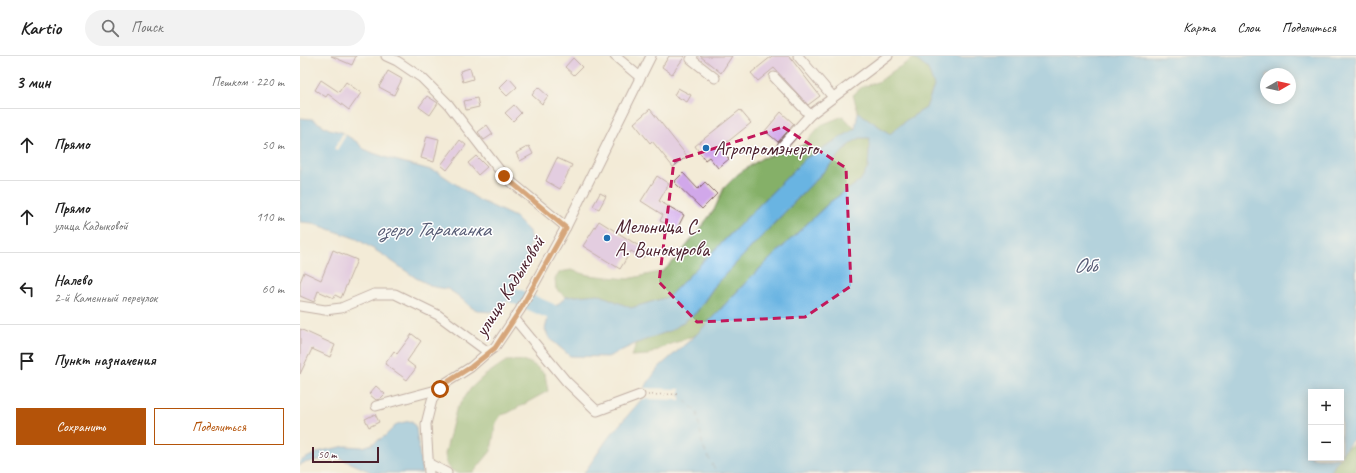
<!DOCTYPE html>
<html lang="ru">
<head>
<meta charset="utf-8">
<style>
  :root { --surface:#fff; --page:#f2f2f2; --text:#222; --muted:#767676; --line:#e0e0e0; --accent:#b45309 }
  body { margin:0; font-family:Caveat,sans-serif; background:var(--page); color:var(--text) }
  .controls { position:absolute; right:12px; bottom:12px; display:grid; overflow:hidden; border-radius:0px; box-shadow:0 2px 10px #0003 }
  .controls button { width:36px; height:36px; display:grid; place-items:center; padding:0; border:0; border-bottom:1px solid var(--line); background:var(--surface); color:var(--text); font:20px sans-serif }
  .compass { position:absolute; left:960px; top:12px; width:36px; height:36px; border-radius:50%; background:var(--surface); box-shadow:0 2px 10px #0003; rotate:81deg }
  .scale { position:absolute; left:12px; bottom:10px; width:67px; box-sizing:border-box; padding-left:4px; border:2px solid #4a1f2b; border-top:0; font-size:11px; line-height:14px; white-space:nowrap; color:#4a1f2b; -webkit-text-stroke:3px #fff; paint-order:stroke }
  .stop { position:absolute; width:12px; height:12px; margin:-9px; border:3px solid #b45309; border-radius:50%; background:#fff }
  .stop.end { background:#b45309; border-color:#fff; box-shadow:0 1px 4px #0008 }
  .list { margin:0; padding:0; list-style:none }
  h2 { display:flex; justify-content:space-between; align-items:center; height:52px; margin:0; padding:0 16px; font-size:17px }
  h2 small { font-size:13px; font-weight:400; color:var(--muted) }
  .list li { display:grid; grid-template-columns:26px 1fr auto; gap:12px; align-items:center; box-sizing:border-box; height:72px; padding:0 16px; border-top:1px solid var(--line) }
  .list b { display:block; font-size:15px; white-space:nowrap }
  .list p { margin:0; font-size:13px; white-space:nowrap; color:var(--muted) }
  .list em { font-size:13px; font-style:normal; color:var(--muted) }
  .actions { display:flex; gap:8px; padding:12px 16px }
  .actions a { flex:1; padding:9px 0; border:1px solid var(--accent); border-radius:0px; text-align:center; font-size:14px; color:var(--accent) }
  .actions .main { background:var(--accent); color:#fff }
  .icon { flex:none; width:22px; height:22px; fill:none; stroke:currentColor; stroke-width:2; stroke-linecap:round; stroke-linejoin:round }
  .map { position:relative; flex:none; width:1056px; height:417px; overflow:hidden }
  header { display:flex; align-items:center; gap:24px; box-sizing:border-box; height:56px; padding:0 20px; background:var(--surface); border-bottom:1px solid var(--line) }
  header strong { font-size:19px }
  nav { display:flex; gap:22px; margin-inline-start:auto; font-size:14px }
  .search { width:280px; height:36px; background:var(--page); display:flex; align-items:center; gap:10px; box-sizing:border-box; padding:0 14px; border-radius:22px; color:var(--muted); font-size:15px }
  main { display:flex }
  aside { flex:1; background:var(--surface) }
  .map>svg:first-child { display:block }
  .forest { fill:#85b067; stroke:#686849 }
  .water { fill:#69b4e2; stroke:#5a6a86; fill-rule:evenodd }
  .pier { fill:#f3ebd7 }
  .lines { fill:none; stroke-linecap:round; stroke-linejoin:round }
  .river { stroke:#69b4e2; stroke-width:16 }
  .ferry { stroke:#565b74; stroke-width:1; stroke-dasharray:5 4; stroke-linecap:butt }
  .building { fill:#d1a8ea }
  .minor-casing { stroke:#856667; stroke-width:11 }
  .path { stroke:#856667; stroke-width:1.5; stroke-dasharray:1 3; stroke-linecap:butt }
  .minor { stroke:#fff; stroke-width:9 }
  .route { stroke:#b45309; stroke-width:5 }
  .marked { fill:none; stroke:#c2185b; stroke-width:3; stroke-dasharray:8 5; stroke-linejoin:round }
  .poi-dot { fill:#1f6fb2; stroke:#fff; stroke-width:1.5 }
  .labels { text-anchor:middle; stroke-width:3; stroke-linejoin:round; paint-order:stroke }
  .poi-label { font-size:20px; fill:#4a1f2b; stroke:#fff; text-anchor:start }
  .street-label { font-size:20px; fill:#4a1f2b; stroke:#fff }
  .water-label { font-size:21px; font-style:italic; fill:#565b74; stroke:#fff }
</style>
</head>
<body>
<header>
<strong>Kartio</strong>
<div class="search"><svg class="icon" aria-label="search" viewBox="0 0 24 24"><circle cx="10" cy="10" r="6"/><path d="M15 15l6 6"/></svg>Поиск</div>
<nav><a>Карта</a><a>Слои</a><a>Поделиться</a></nav>
</header>
<main>
<aside>
<h2>3 мин<small>Пешком · 220 m</small></h2>
<ul class="list">
<li><svg class="icon" aria-label="ahead" viewBox="0 0 24 24"><path d="M12 20V5M6 11l6-6 6 6"/></svg><div><b>Прямо</b></div><em>50 m</em></li>
<li><svg class="icon" aria-label="ahead" viewBox="0 0 24 24"><path d="M12 20V5M6 11l6-6 6 6"/></svg><div><b>Прямо</b><p>улица Кадыковой</p></div><em>110 m</em></li>
<li><svg class="icon" aria-label="left" viewBox="0 0 24 24"><path d="M17 20v-9H6M10 6l-5 5 5 5"/></svg><div><b>Налево</b><p>2-й Каменный переулок</p></div><em>60 m</em></li>
<li><svg class="icon" aria-label="arrive" viewBox="0 0 24 24"><path d="M6 21V4h12l-3 4 3 4H6"/></svg><div><b>Пункт назначения</b></div></li>
</ul>
<div class="actions"><a class="main">Сохранить</a><a>Поделиться</a></div>
</aside>
<div class="map">
<svg width="1056" height="417" viewBox="0 0 1056 417">
  <rect width="100%" height="100%" fill="#fff"/>
  <filter id="ink" filterUnits="userSpaceOnUse"><feTurbulence type="fractalNoise" baseFrequency=".025" numOctaves="2"/><feDisplacementMap in="SourceGraphic" scale="8" xChannelSelector="R" yChannelSelector="G"/><feConvolveMatrix kernelMatrix="1 2 1 2 8 2 1 2 1" color-interpolation-filters="sRGB"/></filter>
  <filter id="wash" filterUnits="userSpaceOnUse"><feTurbulence type="fractalNoise" baseFrequency=".012" numOctaves="4" result="noise"/><feDisplacementMap in="SourceGraphic" scale="16" xChannelSelector="R" yChannelSelector="G"/><feGaussianBlur stdDeviation="0.9" result="paint"/><feColorMatrix in="noise" values="0 0 0 0 0 0 0 0 0 0 0 0 0 0 0 0 0 1.4 0 .05"/><feComposite in="paint" operator="in"/></filter>
  <g filter="url(#wash)">
    <rect width="100%" height="100%" fill="#f3ebd7"/>
    <g class="forest">
      <path d="M614 2 628 13 634 30 626 52 605 65 590 78 558 56 553 39 562 31 580 25 593 15Z"/>
      <path d="M543 60 555 73 506 102 368 241 331 252 298 238 266 241 256 233 255 222 260 216 271 214 288 219 328 223 363 215 378 201 414 154 424 132 438 118 462 102 502 90 521 69Z"/>
      <path d="M560 82H570L568 112 560 125 530 146 450 222 396 279 366 290 348 299 331 300 337 287 372 274 396 257 416 228 551 87Z"/>
      <path d="M206 305C227 304 229 304 245 318L248 335 208 357 201 359 196 367 191 395 174 416 157 417 151 414 146 406 145 398 156 354 171 332 184 320Z"/>
      <path d="M1056 387V417H1030L1039 402H1041C1041 393 1049 391 1056 387Z"/>
    </g>
    <g class="water">
      <path d="M617 0H656L659 1H674L676 0H1056V380L1045 393 1041 399V336H1011V402H1039L1030 417H284L308 382 342 343 344 332 359 311 396 279 450 222 530 146 560 125 568 112 570 82H560L551 87 416 228 396 257 372 274 337 287 308 301 270 300 249 282 245 273 250 255 266 241 298 238 331 252 368 241 506 102 555 73 558 56 590 78 605 65 626 52 634 30 628 13 614 2ZM966 18H990V42H966Z"/>
      <path d="M0 62 12 63 29 73 41 76 57 86 64 93 73 97 91 103 138 116 179 144 215 161 229 175 231 185 221 220 215 229 206 246 199 253 190 256 180 255 172 252 157 239 148 233 134 231 116 222 83 199 57 183 12 167 0 166Z"/>
      <path d="M112 365 116 372 122 417H73L37 401 3 407 0 410V405L21 395 46 390 63 391 72 388 85 380 97 368 105 366Z"/>
    </g>
    <g class="pier">
      <path d="M43 77 46 79 37 94 34 93Z"/>
      <path d="M344 332 380 333V344L342 343Z"/>
    </g>
    <g class="lines">
      <path class="river" d="M211 238 250 255"/>
      <path class="ferry" d="M378 338 397 356 403 391 417 417"/>
    </g>
    <g id="blocks">
      <g class="building">
        <path d="M31 0H56L52 9Z"/>
        <path d="M369 0H385L372 18 362 11Z"/>
        <path d="M400 0H432L421 17Z"/>
        <path d="M472 0H489L520 40 508 49 474 12 458 25 451 17Z"/>
        <path d="M273 2 282 11 274 19 265 11Z"/>
        <path d="M170 12 173 23 163 26 160 15Z"/>
        <path d="M88 15 102 23 94 39 79 31Z"/>
        <path d="M209 22 217 31 207 40 199 32Z"/>
        <path d="M21 24 39 36 46 26 61 37 49 54 28 38 26 41 15 34Z"/>
        <path d="M238 31 248 40 242 48 232 39Z"/>
        <path d="M378 32 391 39 387 46 374 39Z"/>
        <path d="M127 40 138 47 130 59 119 51Z"/>
        <path d="M177 42 179 51 166 54 164 45Z"/>
        <path d="M214 49 221 57 213 65 205 57Z"/>
        <path d="M350 53 387 100 373 111 352 85 350 87 334 67Z"/>
        <path d="M440 54 451 67 420 92 429 103 418 112 409 101 405 104 395 90Z"/>
        <path d="M481 56 494 68 478 86 465 75Z"/>
        <path d="M187 69 193 78 184 84 178 76Z"/>
        <path d="M127 80 139 83 134 106 121 102Z"/>
        <path d="M160 84 166 89 147 114 141 109Z"/>
        <path d="M229 90 233 98 220 105 216 97Z"/>
        <path d="M176 100 187 111 178 119 168 107Z"/>
        <path d="M257 102 272 109 260 133 246 125Z"/>
        <path d="M383 117 398 133 405 126 417 138 402 153 374 126Z"/>
        <path d="M357 120 369 128 359 145 384 159 377 173 360 165 363 159 341 145Z"/>
        <path d="M300 137 306 140 299 153 293 150Z"/>
        <path d="M299 165 347 195 343 202 331 195 320 213 283 190Z"/>
        <path d="M33 194 57 204 41 242 35 239 34 242 18 235 14 246 0 240V226L4 216 21 224Z"/>
        <path d="M0 273 35 289 30 301 12 293 0 318Z"/>
        <path d="M112 278 121 285 107 305 116 312 107 324 85 308 94 295 97 298Z"/>
        <path d="M76 330 85 338 80 343 76 344 69 338Z"/>
        <path d="M75 358 79 366 69 371 65 363Z"/>
      </g>
    </g>
  </g>
  <g filter="url(#ink)">
    <use href="#blocks" fill-opacity="0" stroke="#856667" stroke-width="1"/>
    <g class="lines">
      <defs>
        <g id="minor">
          <path d="M86 0 97 5 122 22 148 48 204 120 266 171"/>
          <path d="M315 0 340 21"/>
          <path d="M393 0 391 3 415 22"/>
          <path d="M498 0 533 41"/>
          <path d="M474 21 510 59"/>
          <path d="M482 90 510 59 588 0"/>
          <path d="M0 250 25 254 41 252 74 238H95L138 259 188 296 195 291 220 254 266 171 351 0"/>
          <path d="M214 262 266 325 297 355 340 339"/>
          <path d="M76 350 140 333"/>
          <path d="M128 407 147 417"/>
          <path d="M129 417 126 368 132 344 144 328 171 311 188 296"/>
        </g>
      </defs>
      <use href="#minor" class="minor-casing"/>
      <path class="path" d="M348 339 378 338"/>
      <use href="#minor" class="minor"/>
    </g>
  </g>
  <g class="lines" filter="url(#ink)">
    <path class="route" d="M140 333 144 328 171 311 195 292 220 254 266 172 204 120"/>
  </g>
  <path d="M0 0H1056V417H0ZM483 71 546 112 551 230 505 261 397 266 359 226 374 105Z" fill="#f3ebd7" fill-opacity=".55" fill-rule="evenodd"/>
  <path class="marked" d="M483 71 546 112 551 230 505 261 397 266 359 226 374 105Z"/>
  <g class="poi-dot">
    <circle cx="406" cy="92" r="4"/>
    <circle cx="307" cy="182" r="4"/>
  </g>
  <g class="labels">
    <g class="poi-label">
      <text x="414" y="99">Агропромэнерго</text>
      <text x="315" y="177">Мельница С.<tspan x="315" dy="23">А. Винокурова</tspan></text>
    </g>
    <g class="street-label">
      <text transform="translate(209 230) rotate(-58)" y="7">улица Кадыковой</text>
    </g>
    <g class="water-label">
      <text x="133" y="180">озеро Тараканка</text>
      <text x="785" y="216">Обь</text>
    </g>
  </g>
</svg>
<div class="controls">
<button>+</button>
<button>−</button>
</div>
<svg class="compass" viewBox="-18 -18 36 36"><path d="M0-13l5 13h-10z" fill="#e53935"/><path d="M0 13l5-13h-10z" fill="#767676"/></svg>
<div class="scale">50 m</div>
<div class="stop" style="left:140px;top:333px"></div>
<div class="stop end" style="left:204px;top:120px"></div>
</div>
</main>
</body>
</html>
